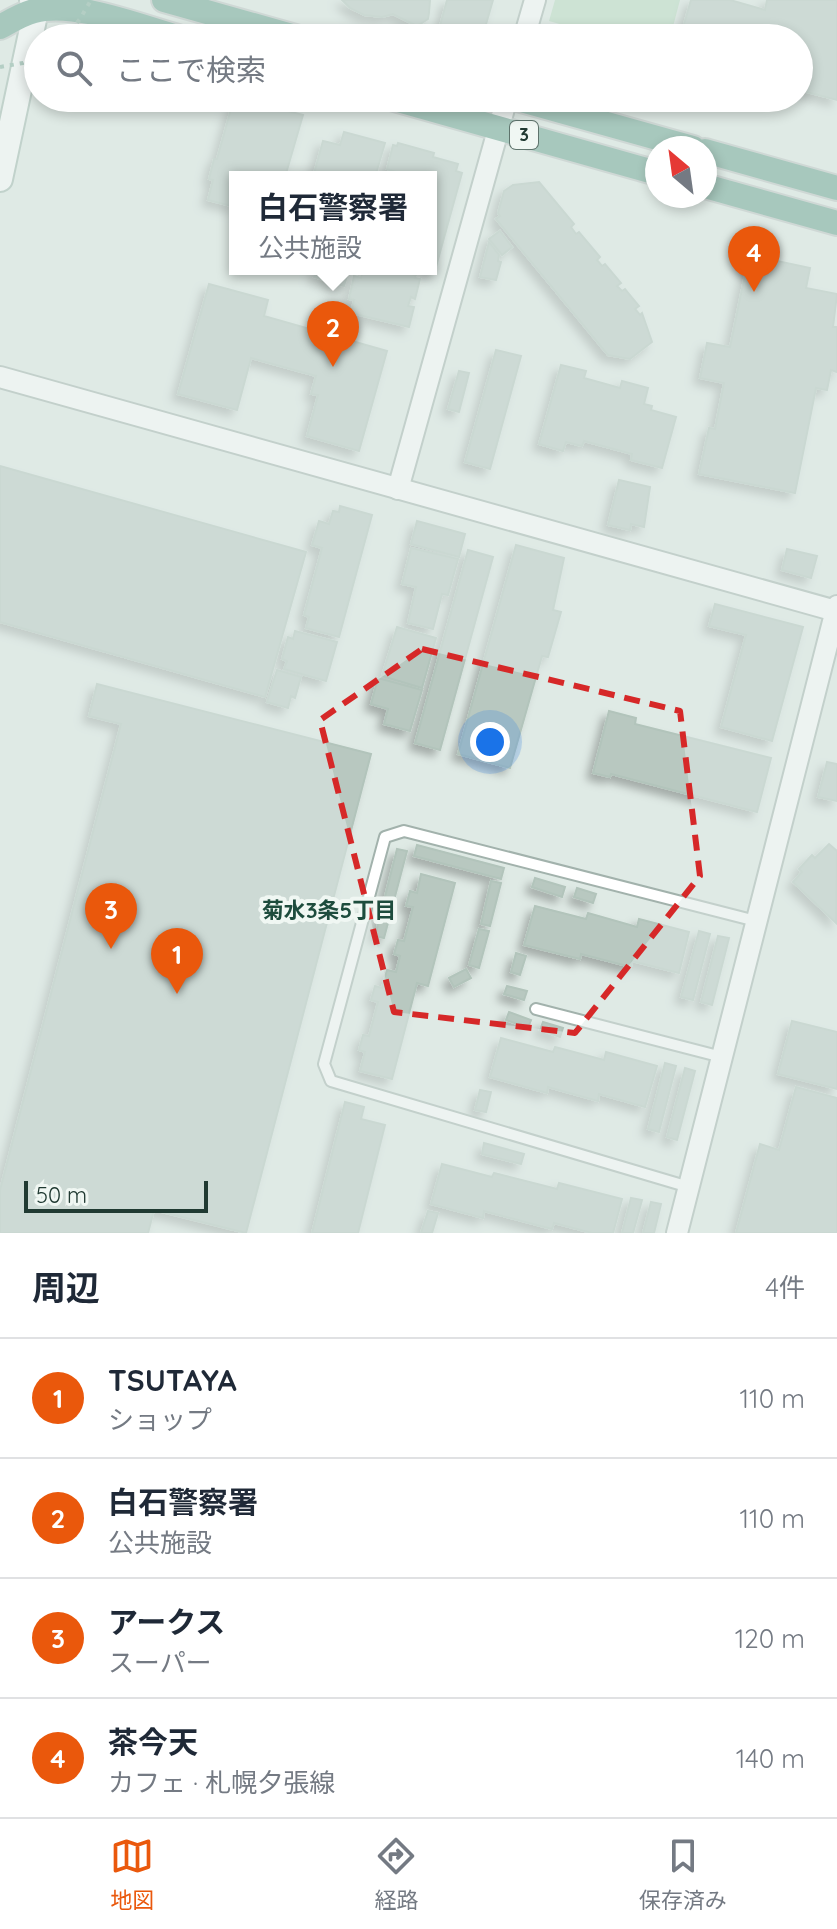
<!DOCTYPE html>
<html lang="ja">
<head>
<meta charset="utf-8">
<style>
  :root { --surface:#fff; --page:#f2f2f3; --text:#1f2937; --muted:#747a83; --line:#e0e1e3; --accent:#ea580c }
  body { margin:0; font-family:Quicksand,"Noto Sans JP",sans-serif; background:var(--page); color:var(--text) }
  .compass { position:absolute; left:645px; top:136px; width:72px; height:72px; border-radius:50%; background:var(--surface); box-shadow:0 4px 12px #0003; rotate:331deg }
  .scale { position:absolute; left:24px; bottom:20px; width:184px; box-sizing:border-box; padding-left:8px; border:4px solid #203a32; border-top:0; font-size:22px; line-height:28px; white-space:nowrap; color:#203a32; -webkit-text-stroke:6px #f0f7f3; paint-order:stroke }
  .you { position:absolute; left:490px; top:742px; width:28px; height:28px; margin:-20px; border:6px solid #fff; border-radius:50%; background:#1a73e8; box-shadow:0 0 0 12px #1a73e833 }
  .badge { display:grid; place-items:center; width:52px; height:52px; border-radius:50%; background:var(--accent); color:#fff; font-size:26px; font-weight:700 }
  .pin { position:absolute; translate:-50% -66px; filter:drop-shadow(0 2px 4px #0008) }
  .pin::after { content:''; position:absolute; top:42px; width:28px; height:24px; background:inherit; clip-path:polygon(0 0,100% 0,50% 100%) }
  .popup { position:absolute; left:229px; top:171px; width:208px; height:104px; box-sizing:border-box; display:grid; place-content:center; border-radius:0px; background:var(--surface); filter:drop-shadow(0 2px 6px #0005); font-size:26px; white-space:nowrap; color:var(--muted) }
  .popup b { font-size:30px; color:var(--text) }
  .popup::after { content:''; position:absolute; left:50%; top:100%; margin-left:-16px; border:16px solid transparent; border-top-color:var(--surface) }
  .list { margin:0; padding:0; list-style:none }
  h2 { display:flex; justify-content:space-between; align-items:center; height:104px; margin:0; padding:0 32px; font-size:34px }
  h2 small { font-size:26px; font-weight:400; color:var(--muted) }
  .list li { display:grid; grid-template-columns:52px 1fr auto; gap:24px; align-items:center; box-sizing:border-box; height:120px; padding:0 32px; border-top:2px solid var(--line) }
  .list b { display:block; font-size:30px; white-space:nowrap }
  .list p { margin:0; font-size:26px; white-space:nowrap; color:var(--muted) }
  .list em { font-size:26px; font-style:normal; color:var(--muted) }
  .icon { flex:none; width:44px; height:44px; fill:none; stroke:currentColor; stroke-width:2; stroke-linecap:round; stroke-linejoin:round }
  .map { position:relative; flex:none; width:837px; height:1233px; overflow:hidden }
  .search { position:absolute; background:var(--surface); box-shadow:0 4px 12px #0003; left:24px; right:24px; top:24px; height:88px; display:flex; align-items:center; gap:20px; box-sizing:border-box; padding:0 28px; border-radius:44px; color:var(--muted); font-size:30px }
  .sheet { height:584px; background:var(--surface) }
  nav { display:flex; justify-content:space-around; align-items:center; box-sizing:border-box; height:112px; border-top:2px solid var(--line); background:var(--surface); font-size:22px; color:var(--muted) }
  nav a { display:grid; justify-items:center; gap:4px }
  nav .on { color:var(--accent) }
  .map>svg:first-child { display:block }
  .green { fill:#b8dcbf }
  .building { fill:#b8c8c0; stroke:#b2c4bb; stroke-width:2; filter:url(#shadow) }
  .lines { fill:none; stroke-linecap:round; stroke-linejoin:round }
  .lane-casing { stroke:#a2b2ac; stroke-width:14 }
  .street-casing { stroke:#a2b2ac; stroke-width:24 }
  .secondary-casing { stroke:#9eb6ac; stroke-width:28 }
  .primary-casing { stroke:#bcc4c2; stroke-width:28 }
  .lane { stroke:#fff; stroke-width:10 }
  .street { stroke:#fff; stroke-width:20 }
  .secondary { stroke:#fff; stroke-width:24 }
  .primary { stroke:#64a08c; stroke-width:24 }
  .path-bridge { stroke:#80ae9c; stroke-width:4; stroke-dasharray:4 6; stroke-linecap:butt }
  .marked { fill:none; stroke:#d62828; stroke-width:6; stroke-dasharray:16 10; stroke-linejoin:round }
  .labels { text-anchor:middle; stroke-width:8; stroke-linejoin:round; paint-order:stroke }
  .shield { fill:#f0f7f3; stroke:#5e736c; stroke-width:2 }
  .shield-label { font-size:18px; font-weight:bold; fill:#203a32 }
  .neighbourhood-label { font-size:22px; font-weight:bold; fill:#1d4c3d; stroke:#f0f7f3 }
</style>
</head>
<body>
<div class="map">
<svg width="837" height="1233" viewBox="0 0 837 1233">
  <defs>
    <filter id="shadow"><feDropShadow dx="-6" dy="6" stdDeviation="4" flood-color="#0004"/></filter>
  </defs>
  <rect width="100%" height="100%" fill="#dfeae5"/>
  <path class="green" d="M555 0H680L670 38H609L549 21Z"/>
  <g class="building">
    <path d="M342 0H430L429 13 428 19 417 26 393 14 382 17 364 15 350 8Z"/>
    <path d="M447 0H493L482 38H458L438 33Z"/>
    <path d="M691 0H730L765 10 767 0H837V100L799 90V38H680Z"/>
    <path d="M237 98 303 115 285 177H235V207L208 200 213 180 209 179 214 159H217L231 109H234Z"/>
    <path d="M344 132 385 143 375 177H313L323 141 340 145Z"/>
    <path d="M398 143 434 153 433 157 458 164 456 171 462 173 434 274 414 269H431V177H394L396 172 387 169 393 145 397 146Z"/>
    <path d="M539 182 574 224 571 227 576 234 579 232 600 257 597 260 602 266 605 264 621 283 617 286 622 291 625 289 639 306 635 309 640 315 642 313 652 342 630 359 608 355 496 219 500 216 498 213 504 191 513 185Z"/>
    <path d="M500 231 512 247 502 255 489 239Z"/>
    <path d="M489 242 499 255 498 261 501 262 496 280 480 277Z"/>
    <path d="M749 255 810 268 806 288 837 294 833 327H837V372L831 370 827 390 816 388 795 493 699 474 709 428 715 429 724 383 700 378 707 343 730 347Z"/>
    <path d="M316 269H349L344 286 314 277Z"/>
    <path d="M363 269H391L416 275 415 278 420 279 415 299 411 297 408 306 414 307 409 327 351 313 354 300 349 299 354 276 361 278Z"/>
    <path d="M209 284 268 300 264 316 387 351 359 451 307 436 318 395 311 394 316 376 251 358 237 410 178 394Z"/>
    <path d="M496 350 521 356 490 469 465 462Z"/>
    <path d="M561 365 586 371 584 378 620 388 622 381 648 388 644 404 652 406 651 410 676 417 662 468 631 460 632 454 584 441 582 446 566 442 563 451 539 444Z"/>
    <path d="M459 371 469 373 459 412 448 409Z"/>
    <path d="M0 466 306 552 265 697 0 622Z"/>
    <path d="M619 480 650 487 644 527 631 524 630 530 608 525Z"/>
    <path d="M340 506 372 515 339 637 306 628 309 617 304 615 322 548 312 545 319 521 329 524 333 511 339 512Z"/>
    <path d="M417 521 465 534 459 557 411 544Z"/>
    <path d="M516 545 564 558 553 610 561 612 548 657 542 656 510 768 458 754Z"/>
    <path d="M411 548 458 559 448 595 442 594 433 629 408 623 416 587 402 584Z"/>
    <path d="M787 549 817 556 811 578 782 570Z"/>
    <path d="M468 550 493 557 440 750 415 743Z"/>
    <path d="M715 604 803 627 772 741 721 727 746 635 709 626Z"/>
    <path d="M397 627 436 638 422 688 382 676Z"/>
    <path d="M295 631 337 642 326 681 284 669 287 661 282 659 288 637 293 639Z"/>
    <path d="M277 670 301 677 295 698 291 696 288 708 267 702Z"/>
    <path d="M378 678 422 690 410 731 384 724 388 709 371 704Z"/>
    <path d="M97 684 371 754 246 1233 154 1210 148 1233H0V1190L121 724 89 716Z"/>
    <path d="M609 711 636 718 635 724 771 758 757 812 611 774 610 777 593 773Z"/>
    <path d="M827 762 837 764V801L818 797Z"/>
    <path d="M829 844 837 851 836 923 793 882 802 872 799 869 812 855 815 858Z"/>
    <path d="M417 845 504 868 501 879 414 856Z"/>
    <path d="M397 849 407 851 384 938 375 936Z"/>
    <path d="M421 874 455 883 428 986 417 983 392 1079 360 1071 365 1052 359 1050 363 1035 369 1036 378 1002 371 1000 375 986 382 988 387 970 396 972 400 956 394 954 398 940 404 941 413 907 406 906 410 891 417 893Z"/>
    <path d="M535 878 565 887 562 897 532 887Z"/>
    <path d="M491 881 501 883 490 926 481 924Z"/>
    <path d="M577 888 596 894 593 903 574 897Z"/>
    <path d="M535 906 586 919 588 913 637 927 639 919 689 932 679 973 632 961 631 967 581 954 580 959 524 945Z"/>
    <path d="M479 929 489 931 479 968 469 965Z"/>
    <path d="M699 931 710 934 693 1000 681 997Z"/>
    <path d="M718 936 729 938 712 1005 701 1002Z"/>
    <path d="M516 953 526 956 520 975 511 972Z"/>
    <path d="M466 969 471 978 454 987 449 978Z"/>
    <path d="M507 986 527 991 524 1000 504 994Z"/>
    <path d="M509 1012 531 1020 528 1028 506 1020Z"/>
    <path d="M792 1021 837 1032V1089L778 1074Z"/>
    <path d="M543 1022 563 1028 560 1037 540 1030Z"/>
    <path d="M501 1038 553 1052 555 1047 604 1060 606 1052 657 1066 645 1107 599 1094 598 1101 548 1087 547 1093 490 1077Z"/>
    <path d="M665 1063 676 1066 659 1132 648 1129Z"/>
    <path d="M685 1068 695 1071 677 1140 667 1137Z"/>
    <path d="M796 1087 837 1098V1233H736L760 1144 779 1150Z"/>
    <path d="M480 1090 491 1092 486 1112 475 1110Z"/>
    <path d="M345 1102 364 1107 361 1119 385 1125 358 1233H312Z"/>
    <path d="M484 1143 524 1154 521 1164 482 1154Z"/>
    <path d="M442 1164 492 1177 494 1173 557 1189 559 1183 622 1199 613 1233H592L554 1223 552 1229 484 1211 483 1218 431 1204Z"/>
    <path d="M631 1198 642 1200 633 1233H622Z"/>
    <path d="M651 1202 661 1204 654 1233H643Z"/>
    <path d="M428 1211 438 1213 432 1233H421Z"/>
  </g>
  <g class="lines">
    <defs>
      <g id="lane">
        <path d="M536 1009 722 1057"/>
        <path d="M689 1187 331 1081 324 1064 385 837 404 831 756 921"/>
      </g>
      <g id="street">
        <path d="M524 38 535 0"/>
        <path d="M0 377 836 611"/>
        <path d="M398 489 507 98"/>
        <path d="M677 1233 837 606"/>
      </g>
      <path id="secondary" d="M0 179 36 10 32 0"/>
      <g id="primary">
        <path d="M164 0 299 38"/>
        <path d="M0 27C11 21 22 14 34 11 75 0 141 27 181 38"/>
        <path d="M391 98 657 173"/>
        <path d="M514 98 693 148"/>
        <path d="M705 151 837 188"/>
        <path d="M705 186 837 223"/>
      </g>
    </defs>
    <use href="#lane" class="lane-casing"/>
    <use href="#street" class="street-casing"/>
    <use href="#secondary" class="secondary-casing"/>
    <use href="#primary" class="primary-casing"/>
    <use href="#lane" class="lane"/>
    <use href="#street" class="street"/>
    <use href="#secondary" class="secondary"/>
    <use href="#primary" class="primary"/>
    <g class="path-bridge">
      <path d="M64 38 80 19 91 0"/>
      <path d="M0 67 23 63 38 56"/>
    </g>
  </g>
  <path d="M0 0H837V1233H0ZM422 649 680 711 700 876 575 1033 394 1012 320 720Z" fill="#dfeae5" fill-opacity=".55" fill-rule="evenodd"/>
  <path class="marked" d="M422 649 680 711 700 876 575 1033 394 1012 320 720Z"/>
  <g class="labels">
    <rect class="shield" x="510" y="121" width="28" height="28" rx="6"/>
    <g class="shield-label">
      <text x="524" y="141">3</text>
    </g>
    <g class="neighbourhood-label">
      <text x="329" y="918">菊水3条5丁目</text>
    </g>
  </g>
</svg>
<svg class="compass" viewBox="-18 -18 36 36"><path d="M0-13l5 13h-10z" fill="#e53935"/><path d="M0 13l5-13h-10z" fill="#747a83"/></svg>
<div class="scale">50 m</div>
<div class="you"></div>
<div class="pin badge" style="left:177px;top:994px">1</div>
<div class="pin badge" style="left:333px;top:367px">2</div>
<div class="popup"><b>白石警察署</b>公共施設</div>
<div class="pin badge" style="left:111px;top:949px">3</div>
<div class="pin badge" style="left:754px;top:292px">4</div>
<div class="search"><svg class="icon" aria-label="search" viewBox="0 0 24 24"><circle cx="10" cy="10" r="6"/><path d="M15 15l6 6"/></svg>ここで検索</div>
</div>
<section class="sheet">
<h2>周辺<small>4件</small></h2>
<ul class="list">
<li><span class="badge">1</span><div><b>TSUTAYA</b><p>ショップ</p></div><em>110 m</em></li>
<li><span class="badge">2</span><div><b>白石警察署</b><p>公共施設</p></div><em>110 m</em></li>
<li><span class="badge">3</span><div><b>アークス</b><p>スーパー</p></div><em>120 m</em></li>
<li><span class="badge">4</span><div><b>茶今天</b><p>カフェ · 札幌夕張線</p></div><em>140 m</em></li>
</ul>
</section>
<nav>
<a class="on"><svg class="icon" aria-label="map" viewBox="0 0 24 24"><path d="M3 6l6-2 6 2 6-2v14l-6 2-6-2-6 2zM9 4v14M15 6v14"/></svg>地図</a>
<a><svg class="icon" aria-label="directions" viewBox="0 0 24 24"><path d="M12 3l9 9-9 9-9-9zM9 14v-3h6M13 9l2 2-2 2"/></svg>経路</a>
<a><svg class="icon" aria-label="saved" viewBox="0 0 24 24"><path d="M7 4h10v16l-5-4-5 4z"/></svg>保存済み</a>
</nav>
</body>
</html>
